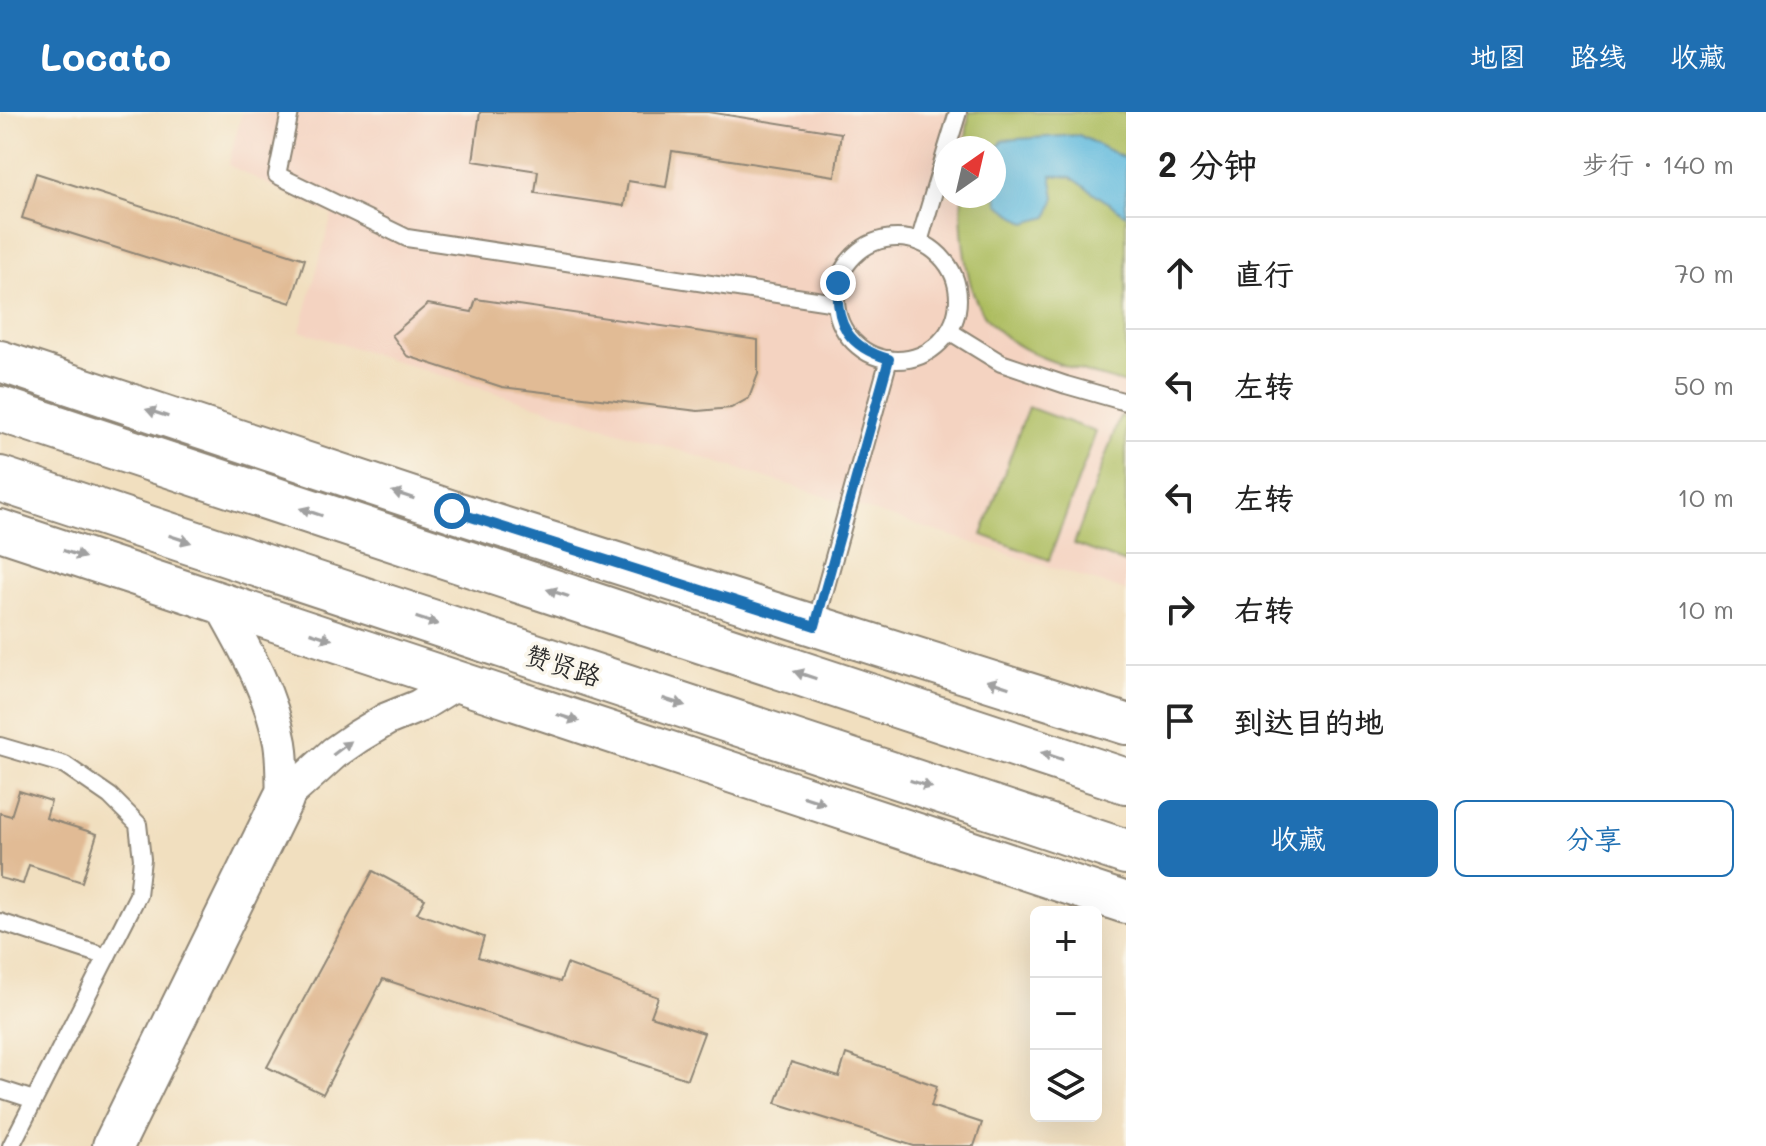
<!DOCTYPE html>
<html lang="zh">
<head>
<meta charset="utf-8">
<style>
  :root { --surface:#fff; --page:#f6f6f6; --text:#222; --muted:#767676; --line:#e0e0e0; --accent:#1f6fb2 }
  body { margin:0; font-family:Mali,"LXGW WenKai TC",sans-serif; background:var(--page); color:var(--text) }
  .controls { position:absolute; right:24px; bottom:24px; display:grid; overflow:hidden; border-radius:12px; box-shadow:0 8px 32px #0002 }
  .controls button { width:72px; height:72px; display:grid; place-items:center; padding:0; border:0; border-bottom:2px solid var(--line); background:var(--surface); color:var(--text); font:40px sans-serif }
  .compass { position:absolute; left:934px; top:24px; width:72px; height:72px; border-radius:50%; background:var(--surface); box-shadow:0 8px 32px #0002; rotate:34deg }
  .stop { position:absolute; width:24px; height:24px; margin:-18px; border:6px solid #1f6fb2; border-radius:50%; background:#fff }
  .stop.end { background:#1f6fb2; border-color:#fff; box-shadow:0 2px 8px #0008 }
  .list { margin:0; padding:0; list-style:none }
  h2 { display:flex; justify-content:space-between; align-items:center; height:104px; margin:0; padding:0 32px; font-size:34px }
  h2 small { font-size:26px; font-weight:400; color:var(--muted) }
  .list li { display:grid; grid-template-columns:52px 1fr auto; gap:24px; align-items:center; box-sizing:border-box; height:112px; padding:0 32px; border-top:2px solid var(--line) }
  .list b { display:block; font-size:30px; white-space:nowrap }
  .list em { font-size:26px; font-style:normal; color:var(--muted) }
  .actions { display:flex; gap:16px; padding:24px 32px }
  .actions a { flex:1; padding:18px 0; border:2px solid var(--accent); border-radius:12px; text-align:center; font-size:28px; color:var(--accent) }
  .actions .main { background:var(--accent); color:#fff }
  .icon { flex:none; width:44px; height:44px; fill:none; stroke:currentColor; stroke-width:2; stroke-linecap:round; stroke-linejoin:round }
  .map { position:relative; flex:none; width:1126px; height:1034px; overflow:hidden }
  header { display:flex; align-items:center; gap:48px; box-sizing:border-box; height:112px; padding:0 40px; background:var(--accent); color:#fff }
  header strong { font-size:38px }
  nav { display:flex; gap:44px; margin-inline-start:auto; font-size:28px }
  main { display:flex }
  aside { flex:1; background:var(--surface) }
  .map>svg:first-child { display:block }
  .built { fill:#f4d3c1; fill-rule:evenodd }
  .green { fill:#adbd61; stroke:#6c7446; stroke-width:2 }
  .water { fill:#60badd; stroke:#467284; stroke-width:2 }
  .building { fill:#e1bb95 }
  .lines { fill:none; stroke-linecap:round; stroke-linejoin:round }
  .service-casing { stroke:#8e8575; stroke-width:20 }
  .minor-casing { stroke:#8e8575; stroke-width:36 }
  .tertiary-casing { stroke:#8e8575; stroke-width:44 }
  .primary-casing { stroke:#8e8575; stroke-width:48 }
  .service { stroke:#fff; stroke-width:16 }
  .minor { stroke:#fff; stroke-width:32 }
  .tertiary { stroke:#fff; stroke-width:40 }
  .primary { stroke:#fff; stroke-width:44 }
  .oneway { fill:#a0a0a0 }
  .route { stroke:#1f6fb2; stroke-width:10 }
  .labels { text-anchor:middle; stroke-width:7; stroke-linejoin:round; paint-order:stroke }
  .street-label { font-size:26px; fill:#2b2b2b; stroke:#fbf7ec }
</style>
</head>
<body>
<header>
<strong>Locato</strong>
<nav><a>地图</a><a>路线</a><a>收藏</a></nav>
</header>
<main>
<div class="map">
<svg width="1126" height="1034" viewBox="0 0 1126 1034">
  <rect width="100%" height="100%" fill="#fbf7ec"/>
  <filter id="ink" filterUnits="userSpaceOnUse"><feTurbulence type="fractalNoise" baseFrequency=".0125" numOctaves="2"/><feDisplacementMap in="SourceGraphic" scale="16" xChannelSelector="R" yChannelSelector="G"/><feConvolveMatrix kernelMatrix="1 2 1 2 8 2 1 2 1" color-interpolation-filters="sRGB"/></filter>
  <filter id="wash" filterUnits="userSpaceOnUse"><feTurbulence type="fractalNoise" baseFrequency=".006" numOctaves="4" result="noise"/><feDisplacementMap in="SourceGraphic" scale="32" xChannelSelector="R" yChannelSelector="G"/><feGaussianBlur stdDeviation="1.8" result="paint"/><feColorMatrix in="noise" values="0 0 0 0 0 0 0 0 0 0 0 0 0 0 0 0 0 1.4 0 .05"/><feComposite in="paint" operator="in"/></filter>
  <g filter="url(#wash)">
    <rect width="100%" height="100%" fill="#f1dfbf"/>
    <path class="built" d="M242 0H1126V479L300 219 332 103 228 53ZM946 36H994V84H946Z"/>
    <g class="green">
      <path d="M969 0H1126V272C1080 258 1007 244 981 198 972 184 968 162 965 145 962 124 960 106 962 84H994V36H965Z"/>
      <path d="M1028 295 1096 320 1049 448 982 423Z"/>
      <path d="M1120 304 1126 306V451L1074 432Z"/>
    </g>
    <path class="water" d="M1079 23 1126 47V103L1071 65 1051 63 1055 85 1048 105 1026 111 998 92 994 41 1003 28Z"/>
    <g id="blocks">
      <g class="building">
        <path d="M480 0H708L841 21 835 64 672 39 666 75 628 69 624 94 535 81 538 59 473 49Z"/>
        <path d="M36 61 305 147 291 191 22 106Z"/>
        <path d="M476 187 758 228V262L749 286 731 296 698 299 502 275 407 244 392 223 428 192 472 200Z"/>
        <path d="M19 679 51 689 46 706 97 722 82 770 29 753 23 772 0 766V701L11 704Z"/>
        <path d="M373 759 425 787 417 801 484 825 478 845 560 870 567 852 658 885 651 904 704 921 687 967 383 867 323 982 267 955Z"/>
        <path d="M846 942 937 974 931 994 982 1011 974 1034H914L776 991 791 950 839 965Z"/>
      </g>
    </g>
  </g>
  <g filter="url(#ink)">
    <use href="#blocks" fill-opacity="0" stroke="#8e8575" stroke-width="2"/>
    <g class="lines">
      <defs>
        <g id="service">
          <path d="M290 0 277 63 407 126 836 191"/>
          <path d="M947 36 958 0"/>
          <circle cx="897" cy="187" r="61"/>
          <path d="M919 130 946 39"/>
          <path d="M949 219 1001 251 1066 273 1126 290"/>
          <path d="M815 514 889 247"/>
          <path d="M0 634 65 653 110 684 138 712 142 747 138 783 11 1034"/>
          <path d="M0 810 107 845"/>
          <path d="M0 977 34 988"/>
        </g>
        <g id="minor">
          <path d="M219 490C244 535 271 580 280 631 283 649 282 669 283 687"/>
          <path d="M283 687 334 641 357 625 387 607 419 594 458 570"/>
        </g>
        <g id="tertiary">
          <path d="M0 249 452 399 1126 612"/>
          <path d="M0 418 1126 791"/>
          <path d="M113 1034 283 687"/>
        </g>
        <g id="primary">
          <path d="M0 297 1126 669"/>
          <path d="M0 367 1126 740"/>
        </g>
      </defs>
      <use href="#service" class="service-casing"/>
      <use href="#minor" class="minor-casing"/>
      <use href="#tertiary" class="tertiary-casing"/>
      <use href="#primary" class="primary-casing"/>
      <use href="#service" class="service"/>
      <use href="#minor" class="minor"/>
      <use href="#tertiary" class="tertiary"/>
      <use href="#primary" class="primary"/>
    </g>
    <defs><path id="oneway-solid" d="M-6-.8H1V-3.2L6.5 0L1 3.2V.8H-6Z" transform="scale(2)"/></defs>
    <g class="oneway">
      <use href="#oneway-solid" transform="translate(157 301) rotate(-162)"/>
      <use href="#oneway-solid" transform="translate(403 383) rotate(-162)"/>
      <use href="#oneway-solid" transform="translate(311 400) rotate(-162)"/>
      <use href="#oneway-solid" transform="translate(180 427) rotate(18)"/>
      <use href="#oneway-solid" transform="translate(74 442) rotate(18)"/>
      <use href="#oneway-solid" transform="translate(558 481) rotate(-162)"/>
      <use href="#oneway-solid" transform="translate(427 509) rotate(18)"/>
      <use href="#oneway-solid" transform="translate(321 524) rotate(18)"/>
      <use href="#oneway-solid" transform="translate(805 563) rotate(-162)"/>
      <use href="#oneway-solid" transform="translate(998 572) rotate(-162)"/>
      <use href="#oneway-solid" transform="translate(674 590) rotate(18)"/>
      <use href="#oneway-solid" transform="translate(568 606) rotate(18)"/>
      <use href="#oneway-solid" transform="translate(342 636) rotate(-37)"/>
      <use href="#oneway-solid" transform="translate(1052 644) rotate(-162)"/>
      <use href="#oneway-solid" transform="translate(921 672) rotate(18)"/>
      <use href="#oneway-solid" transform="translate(814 688) rotate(18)"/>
    </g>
  </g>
  <g class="lines" filter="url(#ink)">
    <path class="route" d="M452 399 815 514 889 247C848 235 835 212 838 171"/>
  </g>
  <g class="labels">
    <g class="street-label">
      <text transform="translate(563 554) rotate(18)" y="9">赞贤路</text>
    </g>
  </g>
</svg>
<div class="controls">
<button>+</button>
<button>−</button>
<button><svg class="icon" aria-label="layers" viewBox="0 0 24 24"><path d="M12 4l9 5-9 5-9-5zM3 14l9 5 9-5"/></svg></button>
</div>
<svg class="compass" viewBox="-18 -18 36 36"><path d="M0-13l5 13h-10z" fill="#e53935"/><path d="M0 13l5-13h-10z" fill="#767676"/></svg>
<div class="stop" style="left:452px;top:399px"></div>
<div class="stop end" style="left:838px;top:171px"></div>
</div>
<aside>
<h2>2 分钟<small>步行 · 140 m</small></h2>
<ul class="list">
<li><svg class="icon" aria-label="ahead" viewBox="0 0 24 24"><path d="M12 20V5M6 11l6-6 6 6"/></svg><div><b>直行</b></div><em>70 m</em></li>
<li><svg class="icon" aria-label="left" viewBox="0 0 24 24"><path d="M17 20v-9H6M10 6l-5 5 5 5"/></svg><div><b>左转</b></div><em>50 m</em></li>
<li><svg class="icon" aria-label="left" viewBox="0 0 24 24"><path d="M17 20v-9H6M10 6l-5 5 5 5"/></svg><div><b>左转</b></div><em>10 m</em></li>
<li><svg class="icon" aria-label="right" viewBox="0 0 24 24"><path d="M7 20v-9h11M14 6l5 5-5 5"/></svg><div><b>右转</b></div><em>10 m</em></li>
<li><svg class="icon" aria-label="arrive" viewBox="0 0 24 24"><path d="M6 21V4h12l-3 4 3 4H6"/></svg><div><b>到达目的地</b></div></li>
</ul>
<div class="actions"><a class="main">收藏</a><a>分享</a></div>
</aside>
</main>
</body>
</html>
